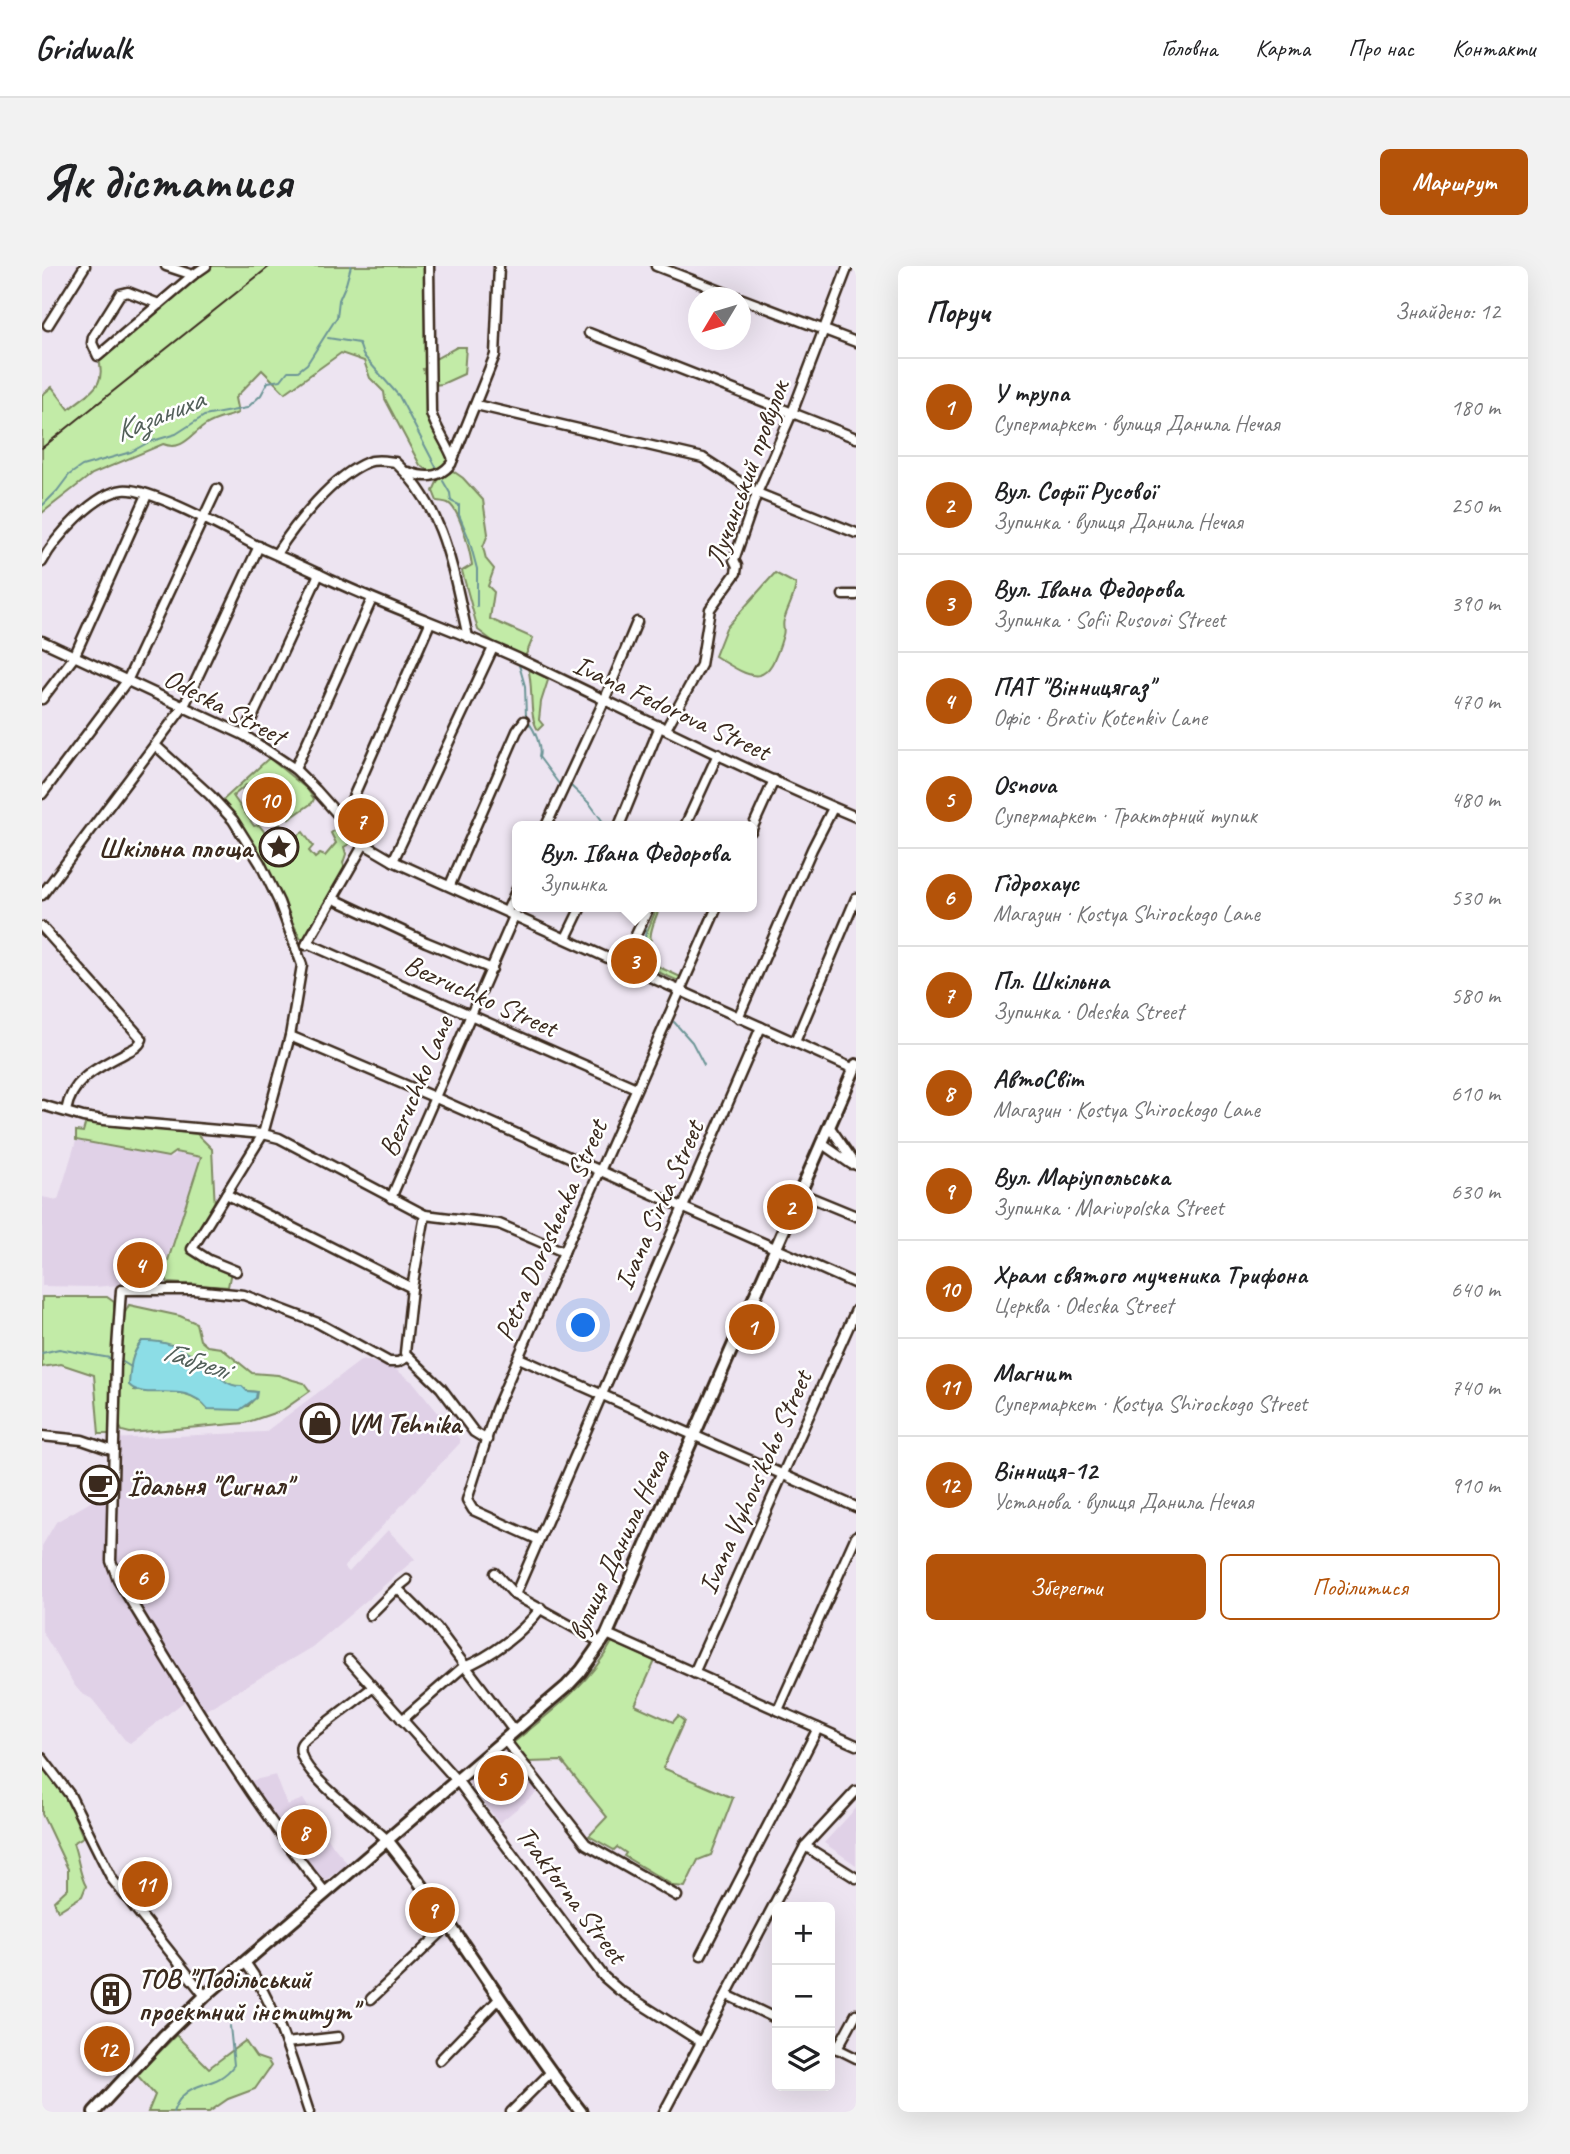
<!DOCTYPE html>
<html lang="uk">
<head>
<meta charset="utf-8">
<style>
  :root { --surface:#fff; --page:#f2f2f2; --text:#202124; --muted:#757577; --line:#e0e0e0; --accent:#b45309 }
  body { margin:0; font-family:Caveat,sans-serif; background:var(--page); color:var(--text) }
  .controls { position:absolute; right:21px; bottom:21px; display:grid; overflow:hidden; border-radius:10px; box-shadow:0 7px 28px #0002 }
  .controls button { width:63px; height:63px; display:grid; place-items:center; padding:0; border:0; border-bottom:2px solid var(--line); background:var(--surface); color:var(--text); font:35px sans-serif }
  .compass { position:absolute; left:646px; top:21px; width:63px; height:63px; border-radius:50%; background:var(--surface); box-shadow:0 7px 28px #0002; rotate:232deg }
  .you { position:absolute; left:542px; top:1060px; width:24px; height:24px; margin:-18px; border:5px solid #fff; border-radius:50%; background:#1a73e8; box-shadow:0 0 0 10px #1a73e833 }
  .badge { display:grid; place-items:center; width:46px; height:46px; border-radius:50%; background:var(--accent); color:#fff; font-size:23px; font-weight:700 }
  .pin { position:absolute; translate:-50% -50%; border:4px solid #fff; box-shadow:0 2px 7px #0006 }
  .popup { position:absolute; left:470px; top:555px; width:245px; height:91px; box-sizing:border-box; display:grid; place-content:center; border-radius:10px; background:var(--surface); filter:drop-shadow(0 2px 5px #0005); font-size:23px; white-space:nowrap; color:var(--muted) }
  .popup b { font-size:26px; color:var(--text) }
  .popup::after { content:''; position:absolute; left:50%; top:100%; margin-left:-14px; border:14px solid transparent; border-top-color:var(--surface) }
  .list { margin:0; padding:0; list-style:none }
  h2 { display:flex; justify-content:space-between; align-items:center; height:91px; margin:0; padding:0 28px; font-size:30px }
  h2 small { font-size:23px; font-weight:400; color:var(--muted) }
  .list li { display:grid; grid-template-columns:46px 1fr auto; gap:21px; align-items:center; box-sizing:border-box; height:98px; padding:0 28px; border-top:2px solid var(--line) }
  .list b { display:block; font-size:26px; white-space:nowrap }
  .list p { margin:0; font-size:23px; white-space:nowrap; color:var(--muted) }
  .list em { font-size:23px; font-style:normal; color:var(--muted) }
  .actions { display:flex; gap:14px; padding:21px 28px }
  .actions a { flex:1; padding:16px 0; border:2px solid var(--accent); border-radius:10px; text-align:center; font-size:24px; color:var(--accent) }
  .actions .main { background:var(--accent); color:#fff }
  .icon { flex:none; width:38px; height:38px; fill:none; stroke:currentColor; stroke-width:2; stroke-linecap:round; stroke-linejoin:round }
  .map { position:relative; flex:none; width:814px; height:1846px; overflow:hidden; border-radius:10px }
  header { display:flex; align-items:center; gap:42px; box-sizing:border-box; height:98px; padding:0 35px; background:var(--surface); border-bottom:2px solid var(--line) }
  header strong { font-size:33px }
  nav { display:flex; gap:38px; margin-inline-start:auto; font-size:24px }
  .intro { display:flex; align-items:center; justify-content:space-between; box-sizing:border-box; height:168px; padding:0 42px }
  h1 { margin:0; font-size:49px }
  .button { padding:18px 32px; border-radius:10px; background:var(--accent); color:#fff; font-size:24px; font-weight:700 }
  main { display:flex; gap:42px; padding:0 42px }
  aside { flex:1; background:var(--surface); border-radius:10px; box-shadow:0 7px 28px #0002 }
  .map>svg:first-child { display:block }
  .built { fill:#e0d1e7 }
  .green { fill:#c2eba7; stroke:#7e8a62; stroke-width:2; fill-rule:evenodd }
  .water { fill:#8cdde6; stroke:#6c9596; stroke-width:2 }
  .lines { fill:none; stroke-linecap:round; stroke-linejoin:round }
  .stream { stroke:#6c9596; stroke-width:2 }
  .minor-casing { stroke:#3b2a1e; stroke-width:13 }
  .secondary-casing { stroke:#3b2a1e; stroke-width:16 }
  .minor { stroke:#fff; stroke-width:8 }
  .secondary { stroke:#fff; stroke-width:10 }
  .rail { stroke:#3b2a1e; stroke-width:2 }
  .labels { text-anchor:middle; stroke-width:5; stroke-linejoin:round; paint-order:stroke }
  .street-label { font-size:28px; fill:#3b2a1e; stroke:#fff }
  .poi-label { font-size:28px; font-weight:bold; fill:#3b2a1e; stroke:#fff; text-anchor:start }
  .water-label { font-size:30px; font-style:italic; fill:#53605a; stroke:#fff }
</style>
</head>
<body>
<header>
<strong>Gridwalk</strong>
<nav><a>Головна</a><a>Карта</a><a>Про нас</a><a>Контакти</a></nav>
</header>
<div class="intro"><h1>Як дістатися</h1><a class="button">Маршрут</a></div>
<main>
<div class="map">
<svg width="814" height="1846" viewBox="0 0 814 1846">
  <rect width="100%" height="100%" fill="#ede4f1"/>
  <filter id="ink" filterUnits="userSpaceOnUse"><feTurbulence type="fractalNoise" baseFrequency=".0143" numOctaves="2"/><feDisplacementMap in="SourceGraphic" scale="14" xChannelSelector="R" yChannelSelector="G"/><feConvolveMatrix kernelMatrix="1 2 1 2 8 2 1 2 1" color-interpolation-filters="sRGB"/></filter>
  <g filter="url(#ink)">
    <g class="built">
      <path d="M34 875 130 892 134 887 159 892 117 1016 51 1021 0 1020V931L16 934Z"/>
      <path d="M321 1093 353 1103 372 1117 418 1174V1177L302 1301 307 1306 346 1264 373 1293 270 1381 162 1445 148 1420 137 1427 143 1435 88 1477 83 1474 50 1433 39 1427 33 1420 0 1365V1280L14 1256 66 1226 68 1173 223 1166Z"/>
      <path d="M465 1482 498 1524 457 1557 426 1515Z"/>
      <path d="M234 1509 245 1539 261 1533 292 1581 306 1598 285 1613 279 1614 223 1541 208 1515Z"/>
      <path d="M814 1542V1599L782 1577Z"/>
    </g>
    <g class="green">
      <path d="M164 0H387L388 101 381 103 385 115V144L389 161 401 177 406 194 399 203 388 205 378 199 343 133 342 126 328 112 322 95 299 87 243 127 220 104 193 132 196 147C186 151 173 153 164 159 150 167 141 186 121 178L50 208 0 247V129L10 121 27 143C48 125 66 121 56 90Z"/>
      <path d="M415 81H424L422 108 400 118 391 119 393 93Z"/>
      <path d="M411 205 421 212 441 234 446 268 441 281 444 293 452 303 446 320 452 326 448 353 491 372 483 391 453 377 436 364 420 305 430 299C428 286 418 243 406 237 404 236 396 235 395 235L391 225 396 214Z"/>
      <path d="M733 307 754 318C752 333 746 340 742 354 740 359 743 364 741 369 726 422 714 416 673 390L684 362Z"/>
      <path d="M466 388 508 408 499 436 497 454 501 459 496 464C486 449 492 422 486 402L462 391Z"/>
      <path d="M227 492 265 523 272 533 270 537 247 553 241 530 233 520 216 517 215 523 209 525 204 519 191 530 212 560 217 559 225 569 238 558 239 565 250 564 255 570 261 566 271 580 267 585 273 592 278 588 283 590 294 577 289 567 293 564 304 570 309 577 302 581 304 588 301 597 304 606 263 674 258 672C236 625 214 575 180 535Z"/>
      <path d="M615 641H618C606 669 605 673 617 701L643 713 641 717 616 706 594 693Z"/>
      <path d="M44 855 155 868 170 883 173 942 148 983 189 1005 186 1021 126 1017 122 1007 159 891 133 886 126 891 34 874V865L41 866Z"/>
      <path d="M0 1031H65L72 1036V1043L81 1050 87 1039 138 1050 154 1057 158 1074 165 1080 179 1082 210 1107 236 1109 251 1114 262 1117 268 1125 241 1144 203 1157 88 1167 80 1165 77 1159V1130L68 1131 67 1168H57L52 1109 19 1098 0 1101ZM100 1075 149 1088 154 1095 174 1103 182 1116 205 1125 214 1126 213 1132 206 1140 166 1143C147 1119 119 1128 92 1124 89 1104 87 1091 100 1075Z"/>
      <path d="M570 1376 613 1395 593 1439 631 1456 636 1450 642 1455 621 1502 691 1532 669 1589 656 1594 643 1621 632 1620 582 1590 584 1587 575 1581 572 1584 547 1570 565 1551 520 1495 486 1496 471 1477C507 1447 547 1419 570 1376Z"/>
      <path d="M0 1499 25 1532 41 1571 31 1577C36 1590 38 1611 44 1620L40 1630 16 1645 12 1635 26 1622V1603L0 1548Z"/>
      <path d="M134 1769 167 1802 203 1775 214 1791 226 1795 229 1800 213 1823 186 1833 167 1846H106L113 1829 95 1809Z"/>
    </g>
    <path class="water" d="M100 1075C118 1074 143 1080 154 1095L162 1092C175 1104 180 1121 200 1120L205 1125 215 1126 214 1132 198 1144 166 1143C142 1112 105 1137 87 1119 88 1102 89 1088 100 1075Z"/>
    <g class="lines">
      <g class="stream">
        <path d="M286 72 317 77 321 89 357 130 394 201"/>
        <path d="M401 215 408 227 409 235 417 239V249L427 273 435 303V340"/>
        <path d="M0 240 15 225 27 209 40 200 89 186 107 176 134 168 162 150 205 142 219 129 226 116 239 114 246 105H256L265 98 295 51 297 34 304 18 309 0"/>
        <path d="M477 399 483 420 484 451"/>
        <path d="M486 456C493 464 500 481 497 491L517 518"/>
        <path d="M529 520 548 538 564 560"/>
        <path d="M605 654 602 681 609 697"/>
        <path d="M632 756 650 776 662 799"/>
        <path d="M0 1087 17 1083 68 1092"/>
        <path d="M81 1096 89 1101"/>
        <path d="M131 1846C145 1809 172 1827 192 1799L188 1760"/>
      </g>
      <defs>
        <g id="minor">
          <path d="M124 0 151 9"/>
          <path d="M387 0 389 147C394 163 405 177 411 193"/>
          <path d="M614 0 697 32"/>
          <path d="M698 32 814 76"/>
          <path d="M117 38 86 26 78 28 51 71 50 77 56 90 151 9 164 0"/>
          <path d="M6 59 43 0"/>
          <path d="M547 67 814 172"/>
          <path d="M434 139 661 192 715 227 814 267"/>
          <path d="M366 206C383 212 396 213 409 198L453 89 457 0"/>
          <path d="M234 288C254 257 291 210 326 196 334 193 345 195 353 196 404 243 411 307 426 371"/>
          <path d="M0 296C13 271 53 227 81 224 108 221 190 267 217 281 241 292 265 302 289 314 353 344 420 366 484 396 593 448 702 504 814 551"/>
          <path d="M801 329H814"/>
          <path d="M0 375 202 469 253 503 274 524 322 578 351 595 812 803"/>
          <path d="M0 433 32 391 105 229"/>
          <path d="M624 463 659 399 668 343 694 307 695 300 692 294 715 227 750 147 806 0"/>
          <path d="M202 469 277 308"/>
          <path d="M113 479 168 529 191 554 218 597 237 636 260 699 248 770 221 868 150 983 167 994 194 1005"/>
          <path d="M253 503 330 333"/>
          <path d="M0 528 85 415 175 223"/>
          <path d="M301 554 388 357"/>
          <path d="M504 560 562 435 595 356"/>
          <path d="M577 560 618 460"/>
          <path d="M643 560 676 488"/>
          <path d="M709 565 732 514"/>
          <path d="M351 595 451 382"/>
          <path d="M408 619 475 465 482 455"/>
          <path d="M0 629 142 440 217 280"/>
          <path d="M292 633 384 676 450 703"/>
          <path d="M465 645 475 623"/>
          <path d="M0 661 100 773C97 781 91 783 83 787 56 802 30 812 24 845"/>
          <path d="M524 672 539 641"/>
          <path d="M265 677 594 822"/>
          <path d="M264 679 322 578"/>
          <path d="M581 697 607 641"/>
          <path d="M696 752 770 583 791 542"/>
          <path d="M248 770 394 832 814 1018"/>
          <path d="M753 776 814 632"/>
          <path d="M0 839 41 851 62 854 221 868 237 872 383 949 457 958 522 986"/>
          <path d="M787 860 814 899"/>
          <path d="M779 877 809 898"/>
          <path d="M758 927 814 950"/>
          <path d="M184 928 370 1022"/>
          <path d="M349 932 473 648"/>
          <path d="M383 949 370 1022 363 1087 399 1122 432 1166 445 1174"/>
          <path d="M477 1092 814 1241"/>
          <path d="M0 1170 40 1174 72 1185"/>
          <path d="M495 1273 431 1244 425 1234 454 1143 522 986 675 641"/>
          <path d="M453 1307 473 1329 560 1377"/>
          <path d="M355 1322 365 1314"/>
          <path d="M473 1329 719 761"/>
          <path d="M328 1349 355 1322 394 1361 472 1465"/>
          <path d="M565 1368 814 1479"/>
          <path d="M307 1394 418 1518 562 1711 577 1724 659 1776"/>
          <path d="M652 1407 814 1044"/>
          <path d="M330 1422 266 1471C264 1473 260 1476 259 1479 251 1505 330 1557 345 1574"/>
          <path d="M736 1444 814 1270"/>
          <path d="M360 1454 420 1402C450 1390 479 1368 499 1342"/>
          <path d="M462 1473 544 1578 635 1630"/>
          <path d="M0 1492 28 1529 70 1613 163 1730"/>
          <path d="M763 1580 814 1612"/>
          <path d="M284 1627C204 1530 142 1421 76 1314L69 1295 74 1097 79 1024H152L202 1029 276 1057 347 1096H356L366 1091"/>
          <path d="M659 1689 776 1462"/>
          <path d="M203 1696C235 1740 250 1795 267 1846"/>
          <path d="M685 1729 735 1753"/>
          <path d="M329 1733 407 1659"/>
          <path d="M244 1777 296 1771"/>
          <path d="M788 1779 814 1792"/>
          <path d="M795 1783 814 1748"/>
          <path d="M398 1794 457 1733"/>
          <path d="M469 1846 509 1806"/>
          <path d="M622 1846 763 1580 814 1525"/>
        </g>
        <g id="secondary">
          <path d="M345 1574C415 1661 470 1758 539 1846"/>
          <path d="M52 1846 123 1769 163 1730 525 1420 539 1405 565 1368 814 799"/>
        </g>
      </defs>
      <use href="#minor" class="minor-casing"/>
      <use href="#secondary" class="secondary-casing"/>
      <use href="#minor" class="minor"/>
      <use href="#secondary" class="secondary"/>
      <path class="rail" d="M0 182 228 0"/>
    </g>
  </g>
  <defs>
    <symbol id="sight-ring" viewBox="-11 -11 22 22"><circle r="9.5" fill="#fff" stroke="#3b2a1e" stroke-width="1.5"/><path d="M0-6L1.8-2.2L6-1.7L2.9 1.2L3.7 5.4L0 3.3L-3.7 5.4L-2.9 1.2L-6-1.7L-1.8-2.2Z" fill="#3b2a1e"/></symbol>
    <symbol id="shop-ring" viewBox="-11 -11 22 22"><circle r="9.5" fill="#fff" stroke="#3b2a1e" stroke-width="1.5"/><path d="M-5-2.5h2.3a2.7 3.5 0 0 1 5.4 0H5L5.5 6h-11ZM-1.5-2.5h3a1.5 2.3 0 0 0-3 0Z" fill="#3b2a1e"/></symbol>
    <symbol id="cafe-ring" viewBox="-11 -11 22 22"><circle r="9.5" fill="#fff" stroke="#3b2a1e" stroke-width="1.5"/><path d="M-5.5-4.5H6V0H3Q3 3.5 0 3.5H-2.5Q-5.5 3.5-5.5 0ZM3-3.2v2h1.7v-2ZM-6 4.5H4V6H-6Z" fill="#3b2a1e"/></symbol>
    <symbol id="building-ring" viewBox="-11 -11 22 22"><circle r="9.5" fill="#fff" stroke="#3b2a1e" stroke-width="1.5"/><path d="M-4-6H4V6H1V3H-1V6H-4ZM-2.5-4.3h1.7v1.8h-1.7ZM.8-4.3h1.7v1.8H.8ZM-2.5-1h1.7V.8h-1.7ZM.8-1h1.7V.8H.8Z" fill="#3b2a1e"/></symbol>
  </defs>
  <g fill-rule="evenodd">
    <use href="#sight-ring" x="215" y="559" width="44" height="44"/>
    <use href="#shop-ring" x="256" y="1135" width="44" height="44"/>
    <use href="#cafe-ring" x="36" y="1197" width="44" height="44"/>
    <use href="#building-ring" x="47" y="1706" width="44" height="44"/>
  </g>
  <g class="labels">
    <g class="street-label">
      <text transform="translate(704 207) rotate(-70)" y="10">Лучанський провулок</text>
      <text transform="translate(183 440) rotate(28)" y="10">Odeska Street</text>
      <text transform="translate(630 441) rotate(25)" y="10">Ivana Fedorova Street</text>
      <text transform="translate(439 729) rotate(24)" y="10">Bezruchko Street</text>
      <text transform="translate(373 820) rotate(-67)" y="10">Bezruchko Lane</text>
      <text transform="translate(616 939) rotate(-66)" y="10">Ivana Sirka Street</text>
      <text transform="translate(508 964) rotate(-66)" y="10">Petra Doroshenka Street</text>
      <text transform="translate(712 1216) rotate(-66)" y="10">Ivana Vyhovs'koho Street</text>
      <text transform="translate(576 1279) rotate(-65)" y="10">вулиця Данила Нечая</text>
      <text transform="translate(530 1628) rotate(53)" y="10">Traktorna Street</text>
    </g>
    <g class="poi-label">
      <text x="210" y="591" text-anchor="end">Шкільна площа</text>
      <text x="305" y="1167">VM Tehnika</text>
      <text x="85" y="1229">Їдальня "Сигнал"</text>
      <text x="96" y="1722">ТОВ "Подільський<tspan x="96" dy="32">проектний інститут"</tspan></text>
    </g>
    <g class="water-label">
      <text transform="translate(117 149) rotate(-22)" y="10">Казаниха</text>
      <text transform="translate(154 1094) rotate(18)" y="10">Габрелі</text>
    </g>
  </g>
</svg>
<div class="controls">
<button>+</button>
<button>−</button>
<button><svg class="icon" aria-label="layers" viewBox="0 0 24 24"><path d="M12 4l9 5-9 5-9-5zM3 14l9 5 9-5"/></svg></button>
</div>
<svg class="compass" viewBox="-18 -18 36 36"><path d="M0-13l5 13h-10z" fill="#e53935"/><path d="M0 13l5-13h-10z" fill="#757577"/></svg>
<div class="you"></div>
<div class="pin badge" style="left:710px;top:1061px">1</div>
<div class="pin badge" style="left:748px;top:941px">2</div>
<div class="pin badge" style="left:592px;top:695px">3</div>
<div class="popup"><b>Вул. Івана Федорова</b>Зупинка</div>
<div class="pin badge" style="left:98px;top:999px">4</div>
<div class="pin badge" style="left:459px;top:1512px">5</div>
<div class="pin badge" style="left:100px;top:1311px">6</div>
<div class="pin badge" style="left:319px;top:555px">7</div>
<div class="pin badge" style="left:262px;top:1566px">8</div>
<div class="pin badge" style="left:390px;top:1644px">9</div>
<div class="pin badge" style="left:227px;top:534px">10</div>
<div class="pin badge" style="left:103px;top:1618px">11</div>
<div class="pin badge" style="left:65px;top:1783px">12</div>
</div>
<aside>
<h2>Поруч<small>Знайдено: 12</small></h2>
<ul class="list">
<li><span class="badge">1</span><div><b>У трупа</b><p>Супермаркет · вулиця Данила Нечая</p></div><em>180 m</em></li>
<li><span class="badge">2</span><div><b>Вул. Софії Русової</b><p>Зупинка · вулиця Данила Нечая</p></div><em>250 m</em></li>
<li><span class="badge">3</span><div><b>Вул. Івана Федорова</b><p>Зупинка · Sofii Rusovoi Street</p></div><em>390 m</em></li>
<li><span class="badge">4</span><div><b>ПАТ &quot;Вінницягаз&quot;</b><p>Офіс · Brativ Kotenkiv Lane</p></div><em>470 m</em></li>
<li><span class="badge">5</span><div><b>Osnova</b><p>Супермаркет · Тракторний тупик</p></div><em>480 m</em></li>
<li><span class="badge">6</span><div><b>Гідрохаус</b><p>Магазин · Kostya Shirockogo Lane</p></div><em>530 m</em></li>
<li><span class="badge">7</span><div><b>Пл. Шкільна</b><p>Зупинка · Odeska Street</p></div><em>580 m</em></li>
<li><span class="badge">8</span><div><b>АвтоСвіт</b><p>Магазин · Kostya Shirockogo Lane</p></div><em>610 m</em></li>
<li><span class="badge">9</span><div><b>Вул. Маріупольська</b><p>Зупинка · Mariupolska Street</p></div><em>630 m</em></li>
<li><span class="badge">10</span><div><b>Храм святого мученика Трифона</b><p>Церква · Odeska Street</p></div><em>640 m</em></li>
<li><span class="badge">11</span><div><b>Магнит</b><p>Супермаркет · Kostya Shirockogo Street</p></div><em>740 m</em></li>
<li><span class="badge">12</span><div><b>Вінниця-12</b><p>Установа · вулиця Данила Нечая</p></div><em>910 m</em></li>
</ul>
<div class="actions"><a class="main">Зберегти</a><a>Поділитися</a></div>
</aside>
</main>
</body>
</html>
